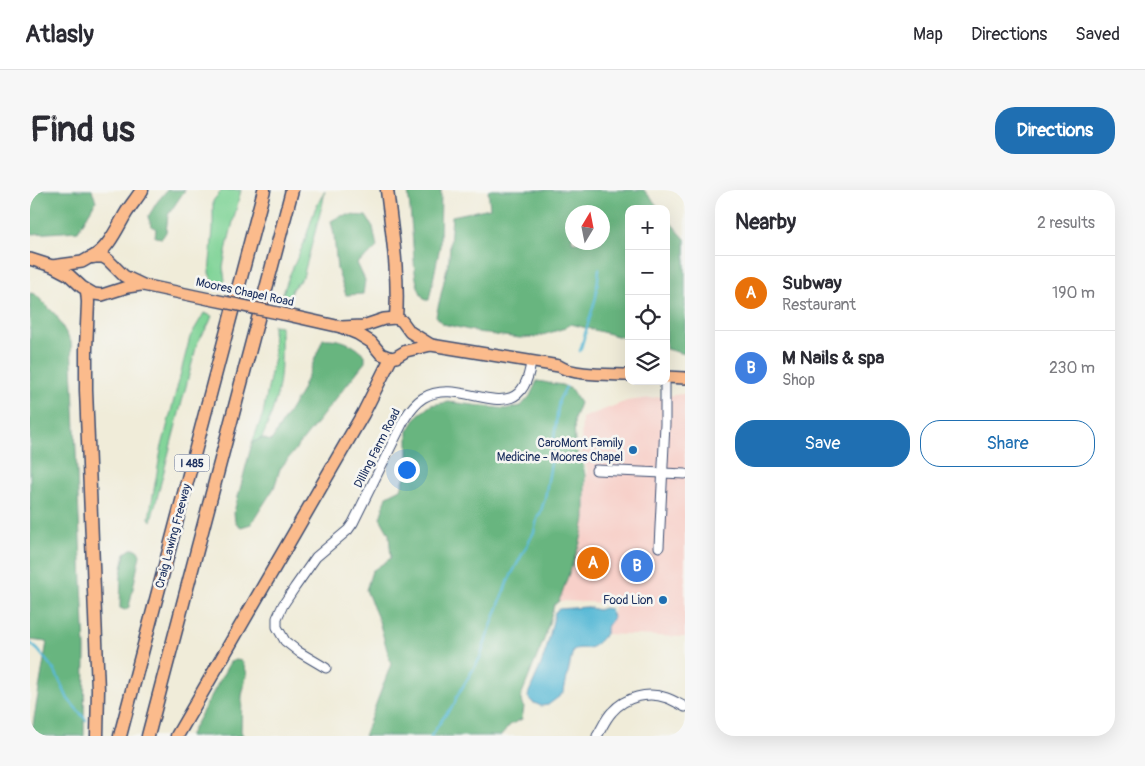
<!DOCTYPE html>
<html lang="en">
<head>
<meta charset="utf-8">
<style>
  :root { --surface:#fff; --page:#f7f7f7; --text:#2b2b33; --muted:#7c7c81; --line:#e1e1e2; --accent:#1f6fb2 }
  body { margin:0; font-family:Pangolin,sans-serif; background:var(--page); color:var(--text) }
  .controls { position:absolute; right:15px; top:15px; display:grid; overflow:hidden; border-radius:10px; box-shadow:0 5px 20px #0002 }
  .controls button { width:45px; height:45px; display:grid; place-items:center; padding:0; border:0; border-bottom:1px solid var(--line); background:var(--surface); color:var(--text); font:25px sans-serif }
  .compass { position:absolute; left:535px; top:15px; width:45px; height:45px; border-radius:50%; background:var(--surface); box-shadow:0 5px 20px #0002; rotate:10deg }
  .you { position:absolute; left:376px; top:279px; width:18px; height:18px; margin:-12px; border:4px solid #fff; border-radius:50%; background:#1a73e8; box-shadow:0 0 0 8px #1a73e833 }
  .badge { display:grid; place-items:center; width:32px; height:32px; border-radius:50%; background:var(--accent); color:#fff; font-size:16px; font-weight:700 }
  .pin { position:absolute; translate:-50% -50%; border:2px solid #fff; box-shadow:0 1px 5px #0006 }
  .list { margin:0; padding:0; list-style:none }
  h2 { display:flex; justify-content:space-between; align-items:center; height:65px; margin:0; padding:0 20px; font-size:21px }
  h2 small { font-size:16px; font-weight:400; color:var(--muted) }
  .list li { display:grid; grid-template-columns:32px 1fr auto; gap:15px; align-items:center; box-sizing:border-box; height:75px; padding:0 20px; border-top:1px solid var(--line) }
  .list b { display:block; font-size:19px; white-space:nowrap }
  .list p { margin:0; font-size:16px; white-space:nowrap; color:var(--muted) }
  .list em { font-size:16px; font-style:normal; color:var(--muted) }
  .actions { display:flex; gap:10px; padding:15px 20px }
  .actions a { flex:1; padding:11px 0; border:1px solid var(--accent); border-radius:20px; text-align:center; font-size:18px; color:var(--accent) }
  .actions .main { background:var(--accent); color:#fff }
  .icon { flex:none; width:28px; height:28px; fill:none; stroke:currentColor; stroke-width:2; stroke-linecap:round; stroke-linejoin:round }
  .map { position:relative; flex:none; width:655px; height:546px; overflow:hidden; border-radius:20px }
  header { display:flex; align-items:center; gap:30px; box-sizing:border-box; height:70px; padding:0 25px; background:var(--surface); border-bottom:1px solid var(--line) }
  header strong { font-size:24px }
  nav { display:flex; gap:28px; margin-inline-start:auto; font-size:18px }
  .intro { display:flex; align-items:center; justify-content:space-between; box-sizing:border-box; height:120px; padding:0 30px }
  h1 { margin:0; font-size:35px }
  .button { padding:12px 22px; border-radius:20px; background:var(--accent); color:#fff; font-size:18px; font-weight:700 }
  main { display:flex; gap:30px; padding:0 30px }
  aside { flex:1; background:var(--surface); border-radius:20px; box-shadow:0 5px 20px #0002 }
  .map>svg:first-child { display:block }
  .built { fill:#f7d0c9 }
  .green { fill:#7fd396; stroke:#4d817a }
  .forest { fill:#67b57f; stroke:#41726e; fill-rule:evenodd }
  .water { fill:#58b9d6; stroke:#3a749a }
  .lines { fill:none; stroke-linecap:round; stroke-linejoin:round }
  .stream { stroke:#58b9d6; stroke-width:2.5 }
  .minor-casing { stroke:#3b4b70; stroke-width:11 }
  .major-casing { stroke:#3b4b70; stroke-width:14 }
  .highway-casing { stroke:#3b4b70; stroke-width:15 }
  .minor { stroke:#fff; stroke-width:9 }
  .major { stroke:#fbbb8c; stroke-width:11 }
  .highway { stroke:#fbbb8c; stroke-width:12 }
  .major-bridge-casing { stroke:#3b4b70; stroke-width:14; stroke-linecap:butt }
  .major-bridge { stroke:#fbbb8c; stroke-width:11 }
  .poi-dot { fill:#1f6fb2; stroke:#f6f6f2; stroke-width:2 }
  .labels { text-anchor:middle; stroke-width:5; stroke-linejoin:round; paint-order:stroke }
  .shield { fill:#f6f6f2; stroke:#5d6b8a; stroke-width:1 }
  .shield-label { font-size:11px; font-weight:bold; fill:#1b2f5e }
  .street-label { font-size:12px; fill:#1b2f5e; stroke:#f6f6f2 }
  .poi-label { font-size:12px; fill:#1b2f5e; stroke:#f6f6f2; text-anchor:end }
</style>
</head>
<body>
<header>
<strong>Atlasly</strong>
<nav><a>Map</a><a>Directions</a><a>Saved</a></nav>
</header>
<div class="intro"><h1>Find us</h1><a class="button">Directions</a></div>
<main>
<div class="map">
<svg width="655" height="546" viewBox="0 0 655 546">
  <rect width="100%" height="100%" fill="#f6f6f2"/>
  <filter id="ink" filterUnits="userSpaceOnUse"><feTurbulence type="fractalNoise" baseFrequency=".02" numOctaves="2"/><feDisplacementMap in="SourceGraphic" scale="10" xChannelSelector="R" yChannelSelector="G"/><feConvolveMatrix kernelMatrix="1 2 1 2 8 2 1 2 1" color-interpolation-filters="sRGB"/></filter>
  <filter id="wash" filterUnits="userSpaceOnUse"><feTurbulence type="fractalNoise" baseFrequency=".0096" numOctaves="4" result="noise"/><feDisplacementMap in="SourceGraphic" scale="20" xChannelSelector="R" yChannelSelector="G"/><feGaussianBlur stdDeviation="1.12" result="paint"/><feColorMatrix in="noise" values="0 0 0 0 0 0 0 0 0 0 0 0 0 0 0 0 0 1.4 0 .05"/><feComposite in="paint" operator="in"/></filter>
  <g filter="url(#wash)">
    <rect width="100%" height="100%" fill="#f0ecd9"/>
    <path class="built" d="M652 204H655V447L576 444V439L583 427 584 413 529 411 550 353 555 329 557 279 551 259 552 228 597 211Z"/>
    <g class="green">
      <path d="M192 0H211L198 52 193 77 195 90 191 96 183 92 179 83 183 39V11Z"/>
      <path d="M295 0 293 12 273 87 262 99 259 111 256 112 252 106 259 86 274 53 285 19Z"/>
      <path d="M174 123 182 126C179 136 172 144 167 154L121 331 119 328 131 260 160 147Z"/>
      <path d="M243 135 251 136C251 156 252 176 249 195 246 213 239 231 232 248L222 253 233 224 244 167Z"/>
    </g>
    <g class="forest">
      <path d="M0 0H62L66 11 48 41 2 44 0 43Z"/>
      <path d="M137 0H155L138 25 136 42 132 48 125 47 126 39 121 35 118 27 127 12Z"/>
      <path d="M378 0H411L410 56 399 110H395C383 94 385 75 383 56 382 37 380 19 378 0Z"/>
      <path d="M458 0H614L630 19H599V149L541 134 535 138 506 147 490 148 457 144 413 134 406 126 419 69 422 26 460 18ZM572 22V52H542V22Z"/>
      <path d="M316 25 336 26 343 37 347 57 339 65 327 73 335 90 333 104 316 105 307 79 304 45 301 31 310 26Z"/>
      <path d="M636 27 655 49V164L636 159Z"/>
      <path d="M0 103 5 104 26 125 41 152 55 459 54 546H1L17 452 0 450Z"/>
      <path d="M293 149C311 148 323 154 335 165V172L250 279 244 298 221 334 211 337 205 332 204 322 222 253 232 248 241 251 271 202Z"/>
      <path d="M507 191 532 195 541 199 550 213 544 229 545 255 547 263 552 270 555 285V329L550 353 529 411 524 415 515 447 491 506 494 517 492 529 480 535 471 546H334L361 474 349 431 336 400 342 381 361 368 359 344 350 328 357 306 371 299 378 276V241L388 225 401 215 419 212 476 219 491 216 500 206Z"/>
      <path d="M101 359H107L110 365 99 417 95 420 90 418 91 385 95 363Z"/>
      <path d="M206 470 212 471 217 483 212 506 211 541 213 546H159L200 472Z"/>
    </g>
    <path class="water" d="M557 417 568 420 574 418 580 419 583 427 576 439V444C571 449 566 456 559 458 553 459 549 457 543 460L534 501 530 506 518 515 511 516 502 512 498 507 499 502 510 477 517 457 525 422 529 419Z"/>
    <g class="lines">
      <g class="stream">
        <path d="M550 161 566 107 569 79"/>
        <path d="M0 453 8 460 25 481 38 509 56 530"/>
        <path d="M401 546 416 524 425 513 426 508 450 468 457 447 477 393 504 342 508 325 510 324 515 308 520 279 529 210 536 197"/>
      </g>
    </g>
  </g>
  <g filter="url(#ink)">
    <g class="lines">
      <defs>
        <g id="minor">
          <path d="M566 280 655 284"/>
          <path d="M629 357 635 234V191"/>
          <path d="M296 478 269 462 255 451 247 437V428L253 415 265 397 286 367 318 340 323 333 375 228C380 220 385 213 393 208 433 183 491 246 501 172"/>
          <path d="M567 546C572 538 576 528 582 522 595 507 618 501 637 508 643 510 649 514 655 517"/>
        </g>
        <g id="major">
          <path d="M0 69 22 76 39 85 52 97 64 104 72 105 97 97 111 95"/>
          <path d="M22 76 52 72 59 68 63 67H73L78 70 94 86 113 95 179 109"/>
          <path d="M253 124 311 137 328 144 341 152 351 164 361 168 366 167 376 161 401 155"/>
          <path d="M311 137 333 136 354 129 366 128 372 131 380 142 401 155 529 176C544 186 580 184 599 185"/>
          <path d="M636 187 655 188"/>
        </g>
        <g id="highway">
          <path d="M357 0C362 42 369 85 366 128"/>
          <path d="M63 67C79 58 87 38 96 23 101 15 107 8 112 0"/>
          <path d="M57 101 58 112 56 159V200L68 500 67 546"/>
          <path d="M90 546 234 0"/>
          <path d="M118 546 262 0"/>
          <path d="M147 546 333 224 361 168"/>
        </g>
      </defs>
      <use href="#minor" class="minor-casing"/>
      <use href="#major" class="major-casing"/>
      <use href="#highway" class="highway-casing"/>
      <use href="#minor" class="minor"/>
      <use href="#major" class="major"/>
      <use href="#highway" class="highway"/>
      <defs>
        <path id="major-bridge" d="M179 109 253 124"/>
      </defs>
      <use href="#major-bridge" class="major-bridge-casing"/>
      <use href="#major-bridge" class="major-bridge"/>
    </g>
  </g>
  <g class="poi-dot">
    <circle cx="603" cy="260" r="5"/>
    <circle cx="633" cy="410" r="5"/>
  </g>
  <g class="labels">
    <rect class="shield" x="144.5" y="264.5" width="35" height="17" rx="4"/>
    <g class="shield-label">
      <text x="162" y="277">I 485</text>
    </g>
    <g class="street-label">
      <text transform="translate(215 102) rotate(12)" y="4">Moores Chapel Road</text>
      <text transform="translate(347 258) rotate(-63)" y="4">Dilling Farm Road</text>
      <text transform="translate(143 346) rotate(-75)" y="4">Craig Lawing Freeway</text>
    </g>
    <g class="poi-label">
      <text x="593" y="257">CaroMont Family<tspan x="593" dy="14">Medicine - Moores Chapel</tspan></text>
      <text x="623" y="414">Food Lion</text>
    </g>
  </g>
</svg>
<div class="controls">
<button>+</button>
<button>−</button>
<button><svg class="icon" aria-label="locate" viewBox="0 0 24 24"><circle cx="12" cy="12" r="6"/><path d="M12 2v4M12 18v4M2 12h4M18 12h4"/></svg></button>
<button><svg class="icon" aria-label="layers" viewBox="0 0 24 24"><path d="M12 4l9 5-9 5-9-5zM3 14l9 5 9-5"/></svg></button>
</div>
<svg class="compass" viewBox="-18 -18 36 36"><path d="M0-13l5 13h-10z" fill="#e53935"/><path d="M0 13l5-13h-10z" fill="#7c7c81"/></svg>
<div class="you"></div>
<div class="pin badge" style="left:563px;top:373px;background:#e8710a">A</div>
<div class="pin badge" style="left:607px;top:376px;background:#3f7fe0">B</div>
</div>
<aside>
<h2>Nearby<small>2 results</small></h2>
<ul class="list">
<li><span class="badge" style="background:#e8710a">A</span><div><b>Subway</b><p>Restaurant</p></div><em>190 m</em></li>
<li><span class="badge" style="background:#3f7fe0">B</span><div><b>M Nails &amp; spa</b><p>Shop</p></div><em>230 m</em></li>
</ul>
<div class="actions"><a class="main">Save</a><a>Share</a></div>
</aside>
</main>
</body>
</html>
